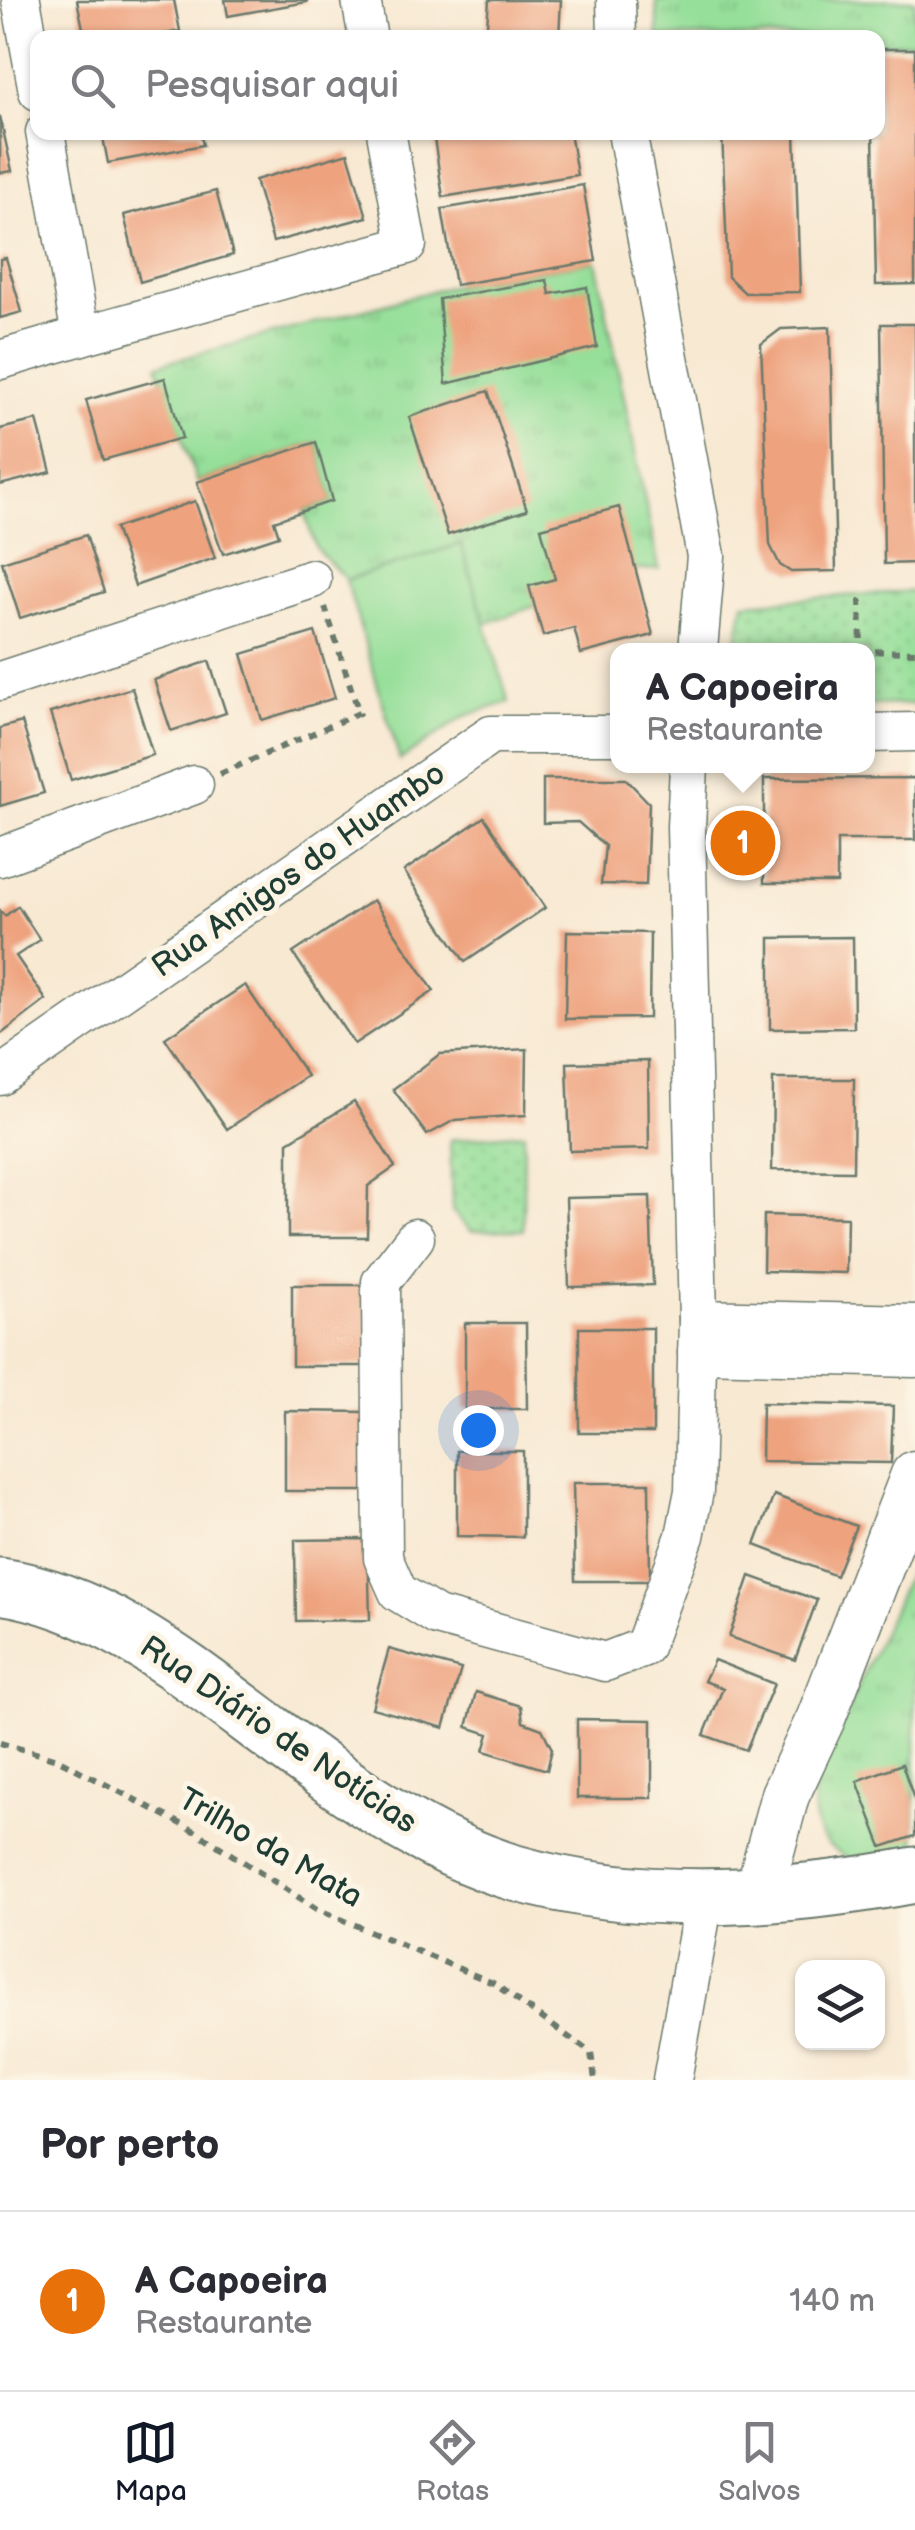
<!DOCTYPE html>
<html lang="pt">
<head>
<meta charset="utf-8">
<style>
  :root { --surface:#fff; --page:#f7f7f7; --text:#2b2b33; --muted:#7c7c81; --line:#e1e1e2; --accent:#111827 }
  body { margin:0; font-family:"Balsamiq Sans",sans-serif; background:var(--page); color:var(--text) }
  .controls { position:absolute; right:30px; bottom:30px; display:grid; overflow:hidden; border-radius:20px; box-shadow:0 2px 8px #0004 }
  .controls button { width:90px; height:90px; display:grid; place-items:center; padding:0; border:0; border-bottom:2px solid var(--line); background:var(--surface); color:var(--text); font:50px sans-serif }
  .you { position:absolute; left:478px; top:1430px; width:35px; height:35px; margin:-25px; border:8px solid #fff; border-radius:50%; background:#1a73e8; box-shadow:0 0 0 15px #1a73e833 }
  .badge { display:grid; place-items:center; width:65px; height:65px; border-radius:50%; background:var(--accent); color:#fff; font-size:32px; font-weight:700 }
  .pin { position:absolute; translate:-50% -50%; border:5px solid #fff; box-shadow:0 2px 10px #0006 }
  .popup { position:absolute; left:610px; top:643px; width:265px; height:130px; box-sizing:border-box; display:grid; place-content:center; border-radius:20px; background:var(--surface); filter:drop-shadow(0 2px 8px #0005); font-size:32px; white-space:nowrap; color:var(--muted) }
  .popup b { font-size:38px; color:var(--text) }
  .popup::after { content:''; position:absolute; left:50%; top:100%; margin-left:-20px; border:20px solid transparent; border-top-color:var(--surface) }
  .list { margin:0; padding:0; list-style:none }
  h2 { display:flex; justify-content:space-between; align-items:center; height:130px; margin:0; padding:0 40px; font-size:42px }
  h2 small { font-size:32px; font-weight:400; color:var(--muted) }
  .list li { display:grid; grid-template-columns:65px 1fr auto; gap:30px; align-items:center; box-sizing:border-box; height:180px; padding:0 40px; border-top:2px solid var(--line) }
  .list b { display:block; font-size:38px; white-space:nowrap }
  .list p { margin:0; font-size:32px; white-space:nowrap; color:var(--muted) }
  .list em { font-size:32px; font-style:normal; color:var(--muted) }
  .icon { flex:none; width:55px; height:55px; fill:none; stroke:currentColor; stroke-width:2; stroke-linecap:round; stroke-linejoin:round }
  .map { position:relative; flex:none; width:915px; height:2080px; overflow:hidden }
  .search { position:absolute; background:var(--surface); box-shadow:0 2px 8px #0004; left:30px; right:30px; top:30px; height:110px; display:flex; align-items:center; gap:25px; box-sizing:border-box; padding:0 35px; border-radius:20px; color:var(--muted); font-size:38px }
  .sheet { height:310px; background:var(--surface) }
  nav { display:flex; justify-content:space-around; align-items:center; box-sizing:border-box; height:140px; border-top:2px solid var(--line); background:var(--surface); font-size:28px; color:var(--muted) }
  nav a { display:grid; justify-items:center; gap:5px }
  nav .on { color:var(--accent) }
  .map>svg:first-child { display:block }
  .grass { fill:url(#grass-tufts); stroke:#5a8e67; stroke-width:2.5 }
  .park { fill:url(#park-dots); stroke:#5a8e67; stroke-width:2.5 }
  .garden { fill:#96df9a; stroke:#5a8e67; stroke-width:2.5 }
  .building { fill:#eea27e }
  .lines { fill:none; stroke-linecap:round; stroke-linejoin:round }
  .minor-casing { stroke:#6b796c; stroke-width:41 }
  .tertiary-casing { stroke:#6b796c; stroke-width:51 }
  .secondary-casing { stroke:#6b796c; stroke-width:59 }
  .path { stroke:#6b796c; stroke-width:6; stroke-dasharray:8 8; stroke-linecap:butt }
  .minor { stroke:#fff; stroke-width:38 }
  .tertiary { stroke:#fff; stroke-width:48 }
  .secondary { stroke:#fff; stroke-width:55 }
  .labels { text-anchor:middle; stroke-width:10; stroke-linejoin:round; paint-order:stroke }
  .street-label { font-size:32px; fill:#1f3d34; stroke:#fcf5e5 }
</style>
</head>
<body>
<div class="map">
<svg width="915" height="2080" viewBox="0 0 915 2080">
  <defs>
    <pattern id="grass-tufts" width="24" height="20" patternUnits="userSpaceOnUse" patternTransform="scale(2.5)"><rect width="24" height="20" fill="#96df9a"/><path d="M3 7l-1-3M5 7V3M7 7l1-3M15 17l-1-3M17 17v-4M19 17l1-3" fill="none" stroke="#81c085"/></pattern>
    <pattern id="park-dots" width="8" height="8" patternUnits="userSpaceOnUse" patternTransform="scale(2.5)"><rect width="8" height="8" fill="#96df9a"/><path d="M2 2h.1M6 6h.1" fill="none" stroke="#81c085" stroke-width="1.8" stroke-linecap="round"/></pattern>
  </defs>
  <rect width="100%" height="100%" fill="#fcf5e5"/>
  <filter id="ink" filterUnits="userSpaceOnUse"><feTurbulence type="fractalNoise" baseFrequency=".01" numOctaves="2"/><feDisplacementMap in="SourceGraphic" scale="20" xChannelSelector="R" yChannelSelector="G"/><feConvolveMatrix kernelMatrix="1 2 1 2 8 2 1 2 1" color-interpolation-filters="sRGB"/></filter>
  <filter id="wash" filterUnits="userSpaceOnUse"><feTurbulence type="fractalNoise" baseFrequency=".0048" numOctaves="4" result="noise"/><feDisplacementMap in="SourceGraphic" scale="40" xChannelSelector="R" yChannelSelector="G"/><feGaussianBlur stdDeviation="2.25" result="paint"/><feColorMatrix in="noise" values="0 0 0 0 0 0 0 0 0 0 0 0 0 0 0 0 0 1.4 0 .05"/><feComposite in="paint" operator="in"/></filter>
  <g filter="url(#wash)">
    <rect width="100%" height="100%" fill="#f8e9d3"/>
    <g class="grass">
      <path d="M656 0H915V42L878 44V38L658 37Z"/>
      <path d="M596 261 659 569 635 570 485 624 460 544 346 580 316 548 304 511 332 501 316 442 197 482 157 365 455 285Z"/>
      <path d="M915 1560V1850L860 1864C816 1843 813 1833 813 1786Z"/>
    </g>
    <g class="park">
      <path d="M915 591V704L868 705V650H735L744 603Z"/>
      <path d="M524 1133 523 1230 471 1231 452 1211 450 1140Z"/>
    </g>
    <path class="garden" d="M461 544 509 702 465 716 400 760 346 580Z"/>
    <g id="blocks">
      <g class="building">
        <path d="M77 0H174L180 31 146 38H85Z"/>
        <path d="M225 0H307V2L228 16Z"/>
        <path d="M489 0H561L559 38H486Z"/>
        <path d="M878 49H915V284L876 285 873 132H878Z"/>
        <path d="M0 116 12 171 0 173Z"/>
        <path d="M102 132H200L203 145 108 163Z"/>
        <path d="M433 132H570L577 175 443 197Z"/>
        <path d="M722 132H795L800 292 745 293 728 277Z"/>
        <path d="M348 153 367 217 273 242 255 180Z"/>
        <path d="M583 185 596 261 455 285 442 209Z"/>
        <path d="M216 191 233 255 140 282 124 215Z"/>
        <path d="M6 258 22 312 0 318V259Z"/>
        <path d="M547 280 550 294 587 287 597 347 446 384 439 299Z"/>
        <path d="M881 324H915V563L884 564Z"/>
        <path d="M830 327 836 571 791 572 780 565 770 545 761 344 781 329Z"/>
        <path d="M165 378 182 438 103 460 86 400Z"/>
        <path d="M488 391 527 510 448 535 409 417Z"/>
        <path d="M37 420 51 472 0 485V429Z"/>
        <path d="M316 442 332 501 274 521 279 536 223 554 197 482Z"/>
        <path d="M195 501 215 558 135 586 115 528Z"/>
        <path d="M619 507 653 635 581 654 574 628 543 636 529 586 555 579 541 528Z"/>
        <path d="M86 535 104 592 20 618 2 562Z"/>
        <path d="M315 632 335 698 262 720 242 654Z"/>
        <path d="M209 661 226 713 171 731 154 680Z"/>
        <path d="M132 688 153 755 71 780 50 713Z"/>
        <path d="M22 722 44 793 0 806V728Z"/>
        <path d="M915 778V840H837V883H764V779Z"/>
        <path d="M543 779H626L649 803 646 885 601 884 605 846 578 822 543 823Z"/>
        <path d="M484 817 545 908 465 962 404 871Z"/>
        <path d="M373 900 434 991 354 1044 293 953Z"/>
        <path d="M18 906 40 940 16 956 46 1000 0 1035V911L5 916Z"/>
        <path d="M567 931 650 933 649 1018 565 1019Z"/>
        <path d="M853 937 854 1028 770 1029V938Z"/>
        <path d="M245 985 307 1076 227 1129 165 1038Z"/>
        <path d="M527 1049 526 1115 455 1120 427 1135 393 1089 440 1054Z"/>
        <path d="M648 1061 649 1149 570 1151 567 1063Z"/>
        <path d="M773 1079H854L853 1171 772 1170Z"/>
        <path d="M354 1102 395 1167 368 1186 367 1237H288V1142Z"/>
        <path d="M650 1196 653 1285 569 1287 566 1198Z"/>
        <path d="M764 1215 847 1217 846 1273 763 1271Z"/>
        <rect x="292" y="1285" width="76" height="81"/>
        <path d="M465 1323H526L527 1409H465Z"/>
        <rect x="579" y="1328" width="74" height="105"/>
        <path d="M762 1403 893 1406 891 1463 761 1461Z"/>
        <path d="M285 1411 367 1412 366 1491H285Z"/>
        <path d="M457 1451H523V1537L457 1536Z"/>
        <path d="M573 1483H649L650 1581H575Z"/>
        <path d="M774 1495 856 1526 836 1576 755 1545Z"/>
        <path d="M368 1539 370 1620 296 1621 295 1540Z"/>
        <path d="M750 1576 817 1600 795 1660 729 1637Z"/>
        <path d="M389 1649 461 1669 444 1728 372 1708Z"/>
        <path d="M714 1660 774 1684 746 1750 704 1735 723 1688 704 1681Z"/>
        <path d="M476 1692 521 1706 523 1722 542 1729 552 1749 547 1770 484 1751 489 1734 467 1727Z"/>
        <path d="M577 1719 652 1720V1798H577Z"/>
        <path d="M902 1764 915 1802V1836L882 1847 857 1781Z"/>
      </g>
    </g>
  </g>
  <g filter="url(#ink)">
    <use href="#blocks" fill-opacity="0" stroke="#6b796c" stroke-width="2.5"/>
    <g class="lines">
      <defs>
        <g id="minor">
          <path d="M21 0 38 91"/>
          <path d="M361 0 368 38"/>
          <path d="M616 0 617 38"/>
          <path d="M627 132 706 556 698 650"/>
          <path d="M81 336 407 245 386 132"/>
          <path d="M0 360 81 336 45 132"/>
          <path d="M0 681 312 579"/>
          <path d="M868 733 915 732"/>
          <path d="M0 857 194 785"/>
          <path d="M0 1076 491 735H618"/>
          <path d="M415 1238 381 1282 383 1558 398 1592 437 1616 605 1662 644 1647 685 1536 694 1491 698 1319 686 827 689 766"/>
          <path d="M698 1319 915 1324"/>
          <path d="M697 1353 915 1358"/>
          <path d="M672 2080 705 1894"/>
        </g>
        <path id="tertiary" d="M759 1892 785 1795 821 1718 915 1475"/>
        <path id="secondary" d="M0 1586C104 1601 190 1673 271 1733 344 1787 426 1847 515 1873 641 1909 787 1899 915 1875"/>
      </defs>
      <use href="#minor" class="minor-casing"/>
      <use href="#tertiary" class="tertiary-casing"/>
      <use href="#secondary" class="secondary-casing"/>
      <g class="path">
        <path d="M860 599 861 650"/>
        <path d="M731 649 915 652"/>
        <path d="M220 774 359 713 325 607"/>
        <path d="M0 1743 57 1759 195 1831 317 1909 493 1983 591 2053 595 2080"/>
      </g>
      <use href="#minor" class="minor"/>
      <use href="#tertiary" class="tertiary"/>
      <use href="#secondary" class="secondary"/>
    </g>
  </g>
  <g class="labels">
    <g class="street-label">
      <text transform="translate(298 869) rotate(-35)" y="11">Rua Amigos do Huambo</text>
      <text transform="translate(279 1734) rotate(34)" y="11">Rua Diário de Notícias</text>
      <text transform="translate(271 1847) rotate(30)" y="11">Trilho da Mata</text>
    </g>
  </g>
</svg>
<div class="controls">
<button><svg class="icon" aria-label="layers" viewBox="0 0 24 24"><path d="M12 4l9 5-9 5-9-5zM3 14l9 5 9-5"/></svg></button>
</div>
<div class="you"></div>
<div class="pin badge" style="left:743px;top:843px;background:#e8710a">1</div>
<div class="popup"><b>A Capoeira</b>Restaurante</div>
<div class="search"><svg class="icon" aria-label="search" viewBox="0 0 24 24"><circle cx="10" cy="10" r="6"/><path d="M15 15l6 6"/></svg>Pesquisar aqui</div>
</div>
<section class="sheet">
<h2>Por perto<small></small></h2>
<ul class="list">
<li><span class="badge" style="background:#e8710a">1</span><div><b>A Capoeira</b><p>Restaurante</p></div><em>140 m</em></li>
</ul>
</section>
<nav>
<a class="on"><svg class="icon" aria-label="map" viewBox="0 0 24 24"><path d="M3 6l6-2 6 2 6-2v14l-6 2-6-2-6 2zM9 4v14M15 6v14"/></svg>Mapa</a>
<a><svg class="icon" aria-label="directions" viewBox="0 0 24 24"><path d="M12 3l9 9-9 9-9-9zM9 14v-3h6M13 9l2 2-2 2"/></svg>Rotas</a>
<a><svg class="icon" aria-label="saved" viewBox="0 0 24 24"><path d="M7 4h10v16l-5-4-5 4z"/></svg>Salvos</a>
</nav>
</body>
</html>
